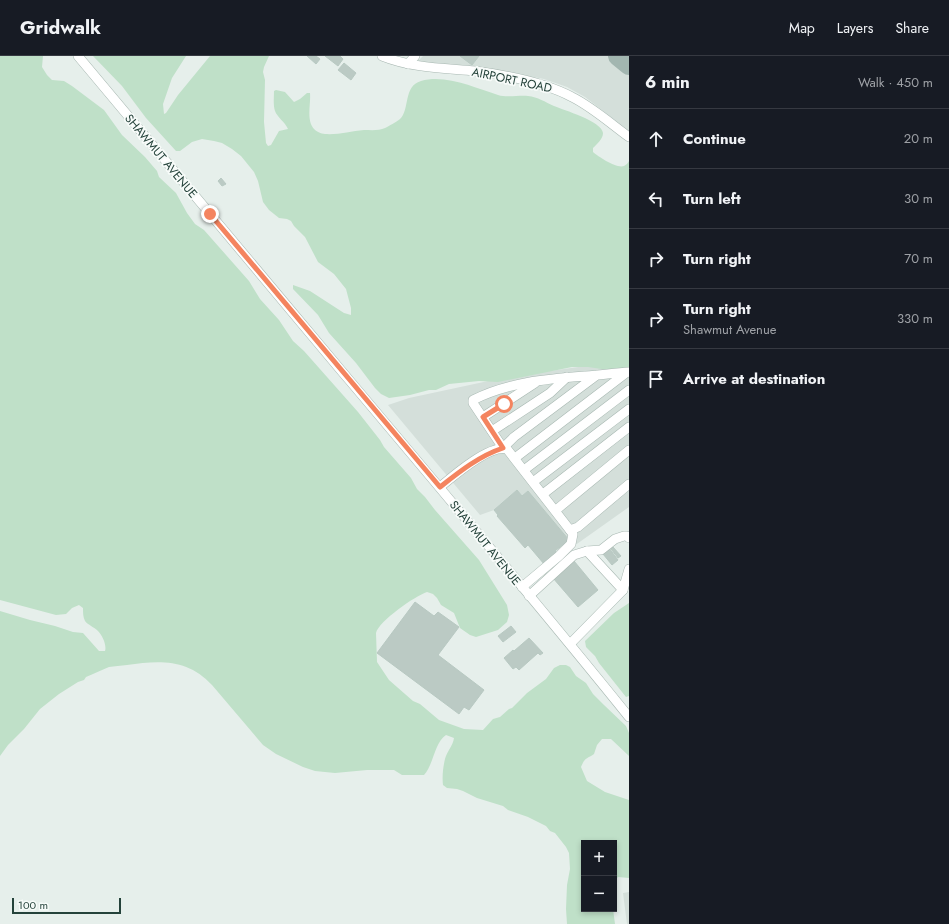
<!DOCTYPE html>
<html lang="en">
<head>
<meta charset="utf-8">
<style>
  :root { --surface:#171b24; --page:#242831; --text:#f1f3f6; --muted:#9ea1a6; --line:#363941 }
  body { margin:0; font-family:Jost,sans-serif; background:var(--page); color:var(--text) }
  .controls { position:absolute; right:12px; bottom:12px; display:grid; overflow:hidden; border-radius:0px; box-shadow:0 2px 6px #0003 }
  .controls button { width:36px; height:36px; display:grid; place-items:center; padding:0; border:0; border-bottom:1px solid var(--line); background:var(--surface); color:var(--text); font:20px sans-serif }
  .scale { position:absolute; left:12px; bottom:10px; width:109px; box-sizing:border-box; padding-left:4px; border:2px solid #24423a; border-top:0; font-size:11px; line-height:14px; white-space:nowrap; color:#24423a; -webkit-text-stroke:3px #f7fbf9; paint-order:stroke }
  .stop { position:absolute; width:12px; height:12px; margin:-9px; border:3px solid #f4845f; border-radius:50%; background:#fff }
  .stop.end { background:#f4845f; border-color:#fff; box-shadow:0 1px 4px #0008 }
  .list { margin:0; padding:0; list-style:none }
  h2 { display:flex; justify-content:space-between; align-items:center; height:52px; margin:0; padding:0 16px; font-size:17px }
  h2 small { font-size:13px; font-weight:400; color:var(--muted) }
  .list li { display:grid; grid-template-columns:26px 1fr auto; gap:12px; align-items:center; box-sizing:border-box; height:60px; padding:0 16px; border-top:1px solid var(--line) }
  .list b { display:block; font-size:15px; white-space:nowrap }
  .list p { margin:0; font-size:13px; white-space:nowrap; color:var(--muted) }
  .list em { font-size:13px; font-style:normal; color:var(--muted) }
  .icon { flex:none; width:22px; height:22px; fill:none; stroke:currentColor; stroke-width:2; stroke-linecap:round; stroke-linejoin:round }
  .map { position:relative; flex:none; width:629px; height:868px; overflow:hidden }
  header { display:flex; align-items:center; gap:24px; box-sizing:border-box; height:56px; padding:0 20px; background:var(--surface); border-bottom:1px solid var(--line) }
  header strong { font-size:19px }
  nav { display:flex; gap:22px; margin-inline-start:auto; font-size:14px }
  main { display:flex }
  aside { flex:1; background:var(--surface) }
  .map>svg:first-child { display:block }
  .built { fill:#d4dfda }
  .green { fill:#bfe0c8 }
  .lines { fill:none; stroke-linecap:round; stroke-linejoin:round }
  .taxiway { stroke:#a2b6b0; stroke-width:20 }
  .building { fill:#bbcac4; stroke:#b8c9c2 }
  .minor-casing { stroke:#a8b8b2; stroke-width:10 }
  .minor { stroke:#fff; stroke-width:9 }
  .route { stroke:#f4845f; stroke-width:5 }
  .labels { text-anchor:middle; stroke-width:3.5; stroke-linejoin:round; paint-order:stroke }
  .street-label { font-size:12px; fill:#24423a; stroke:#f7fbf9 }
</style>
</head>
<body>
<header>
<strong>Gridwalk</strong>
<nav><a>Map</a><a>Layers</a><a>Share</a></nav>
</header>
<main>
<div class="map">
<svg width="629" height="868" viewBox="0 0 629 868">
  <rect width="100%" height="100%" fill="#e6efeb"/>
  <g class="built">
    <path d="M423 0H629V75L585 41 567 31 544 23 474 10 417 6Z"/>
    <path d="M629 304V451L574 490 528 435 522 440 517 434 494 454 480 459 388 349 409 342 507 321Z"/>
    <path d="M629 836V868H627L623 837Z"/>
  </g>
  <g class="green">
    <path d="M0 0H43L42 11 47 19 52 24 64 25 72 30 104 54 122 79 145 101 157 115 159 121 176 137 187 157 195 168 204 174 249 225 260 243 279 264 293 285 304 295 358 356 380 384 384 391 411 422 417 433 425 441 435 454 479 504 507 549 509 559 507 566 498 574 476 581 470 579 460 572 454 557 441 549 437 542 433 538 427 536C415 540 379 565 376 577L377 606 389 624 413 645 420 648 439 664 464 673 483 674 493 663 500 661 509 653 512 652 527 637 546 623 554 612 560 609H566L570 611 576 620 586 627 593 638 604 649 626 670 629 677V700L611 683H602L597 689 594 698C587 703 585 701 581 711L587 725 605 736 629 744V822L618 821 614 825V787H584V853H613L615 868H567L566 853 567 829 570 813 569 797 566 791 555 777 550 775 546 770 528 761 508 754 503 750 477 742 463 735 457 733 447 732 443 729C442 721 443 711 445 703 447 695 453 690 454 682L446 679C434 687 434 708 424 719H402L394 714H367L335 717 315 715 303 711 276 698 263 689 212 629C188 603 160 604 127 609 121 610 114 610 109 611 101 614 94 618 86 621L84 624 78 626 59 638 40 653 24 673 8 689 0 700V555L30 564 55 570 73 576 83 577 99 595H105C107 589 102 579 98 575 94 571 88 569 85 565 83 561 83 557 83 552L79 549 72 552 66 558 56 559 0 544Z"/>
    <path d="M93 0H186L172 22 163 48 164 58 166 57 178 39 210 0H269L264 11 263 16 265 24 264 66 266 87 268 90 271 89 279 75 288 73C285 66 277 61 275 55 273 49 274 41 274 35L276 34 285 36 294 46 300 43 307 37H310C311 48 306 64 314 73 316 75 321 78 325 78 338 79 351 75 364 74 370 74 379 75 385 72 389 70 396 66 400 63 410 54 403 30 421 25 446 18 475 32 498 39 507 42 519 39 528 40 538 41 545 46 554 50 563 54 602 65 603 77 603 83 597 88 593 92V96C599 101 617 113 624 110 626 109 628 107 629 105V317L588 311H572L498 326 479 325 449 328 436 334H429L410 339 389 342 381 338 375 332 356 307 329 277 318 259 293 233V229L310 235 344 257 351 259V252L346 233 334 218 318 206 305 181 294 170 291 165 287 163 279 162 269 154 263 146 258 125 254 116 241 100 232 93 222 87 214 85 202 83 192 86 180 95H176L146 62 122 30Z"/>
    <path d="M629 547V640L626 641 599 607 595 600 586 591 585 585 614 557Z"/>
  </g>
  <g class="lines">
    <path class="taxiway" d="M618 0 629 9"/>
  </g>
  <g class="building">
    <path d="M307 0H316L320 3 316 8Z"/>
    <path d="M325 0H340L343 3 338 10Z"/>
    <path d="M460 0H479L472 9Z"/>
    <path d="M344 7 356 17 351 24 338 14Z"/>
    <path d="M221 122 226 128 222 130 218 125Z"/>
    <path d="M517 434 522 440 528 435 569 484 555 495 557 497 544 508 528 489 525 492 497 460 498 459 494 454Z"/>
    <path d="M613 491 621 500 618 502 611 493Z"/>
    <path d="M609 492 618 504 612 509 603 498Z"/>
    <path d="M574 505 598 534 578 551 553 522Z"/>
    <path d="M415 546 434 560 438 556 459 571 438 599 484 634 469 654 464 651 459 658 377 597Z"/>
    <path d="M511 570 516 576 503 586 498 580Z"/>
    <path d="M529 582 543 597 540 599 538 597 519 614 516 611 513 613 504 602 513 594 514 595Z"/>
  </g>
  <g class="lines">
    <defs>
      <g id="minor">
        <path d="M78 0C165 104 252 208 339 312 436 427 534 543 629 661"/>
        <path d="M382 0C412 12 443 12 475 15 505 19 544 26 572 41 592 51 610 67 629 81"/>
        <path d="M408 8 415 0"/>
        <path d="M597 319 514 381 503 392 473 347V344C508 326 548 323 586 320 600 319 615 317 629 316"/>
        <path d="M483 361 535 327"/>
        <path d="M492 375 550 337 567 321"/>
        <path d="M515 402 626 317"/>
        <path d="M524 414 629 334"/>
        <path d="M533 426 629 353"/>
        <path d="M440 431C453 420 490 388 507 393L573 478 571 488 559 500 522 531"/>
        <path d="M543 438 629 371"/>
        <path d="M556 454 629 394"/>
        <path d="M570 474 578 471 629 428"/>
        <path d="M587 495 623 534"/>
        <path d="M529 540 574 499 587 495 601 494 615 483 624 480H627L629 482"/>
        <path d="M570 588 623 534 629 513"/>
      </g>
    </defs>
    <use href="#minor" class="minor-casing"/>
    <use href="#minor" class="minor"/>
  </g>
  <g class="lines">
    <path class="route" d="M210 158 440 431C459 416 479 400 503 392L483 361 504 348"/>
  </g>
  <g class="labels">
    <g class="street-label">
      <text transform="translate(512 24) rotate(12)" y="4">AIRPORT ROAD</text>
      <text transform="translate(161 100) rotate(50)" y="4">SHAWMUT AVENUE</text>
      <text transform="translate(485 487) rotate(51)" y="4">SHAWMUT AVENUE</text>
    </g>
  </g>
</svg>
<div class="controls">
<button>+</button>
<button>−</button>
</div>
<div class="scale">100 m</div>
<div class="stop" style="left:504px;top:348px"></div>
<div class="stop end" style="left:210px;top:158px"></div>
</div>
<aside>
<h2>6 min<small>Walk · 450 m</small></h2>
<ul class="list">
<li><svg class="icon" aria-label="ahead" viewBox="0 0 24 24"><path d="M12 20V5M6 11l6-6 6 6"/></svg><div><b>Continue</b></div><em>20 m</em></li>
<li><svg class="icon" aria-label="left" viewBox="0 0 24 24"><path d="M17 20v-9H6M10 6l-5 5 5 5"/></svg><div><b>Turn left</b></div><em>30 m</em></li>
<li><svg class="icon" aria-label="right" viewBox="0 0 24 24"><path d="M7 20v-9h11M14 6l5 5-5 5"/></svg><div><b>Turn right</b></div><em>70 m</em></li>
<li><svg class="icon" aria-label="right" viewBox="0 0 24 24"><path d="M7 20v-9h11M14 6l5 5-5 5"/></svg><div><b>Turn right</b><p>Shawmut Avenue</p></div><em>330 m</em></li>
<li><svg class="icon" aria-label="arrive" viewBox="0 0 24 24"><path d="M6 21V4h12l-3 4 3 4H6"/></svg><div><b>Arrive at destination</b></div></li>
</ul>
</aside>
</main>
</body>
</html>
